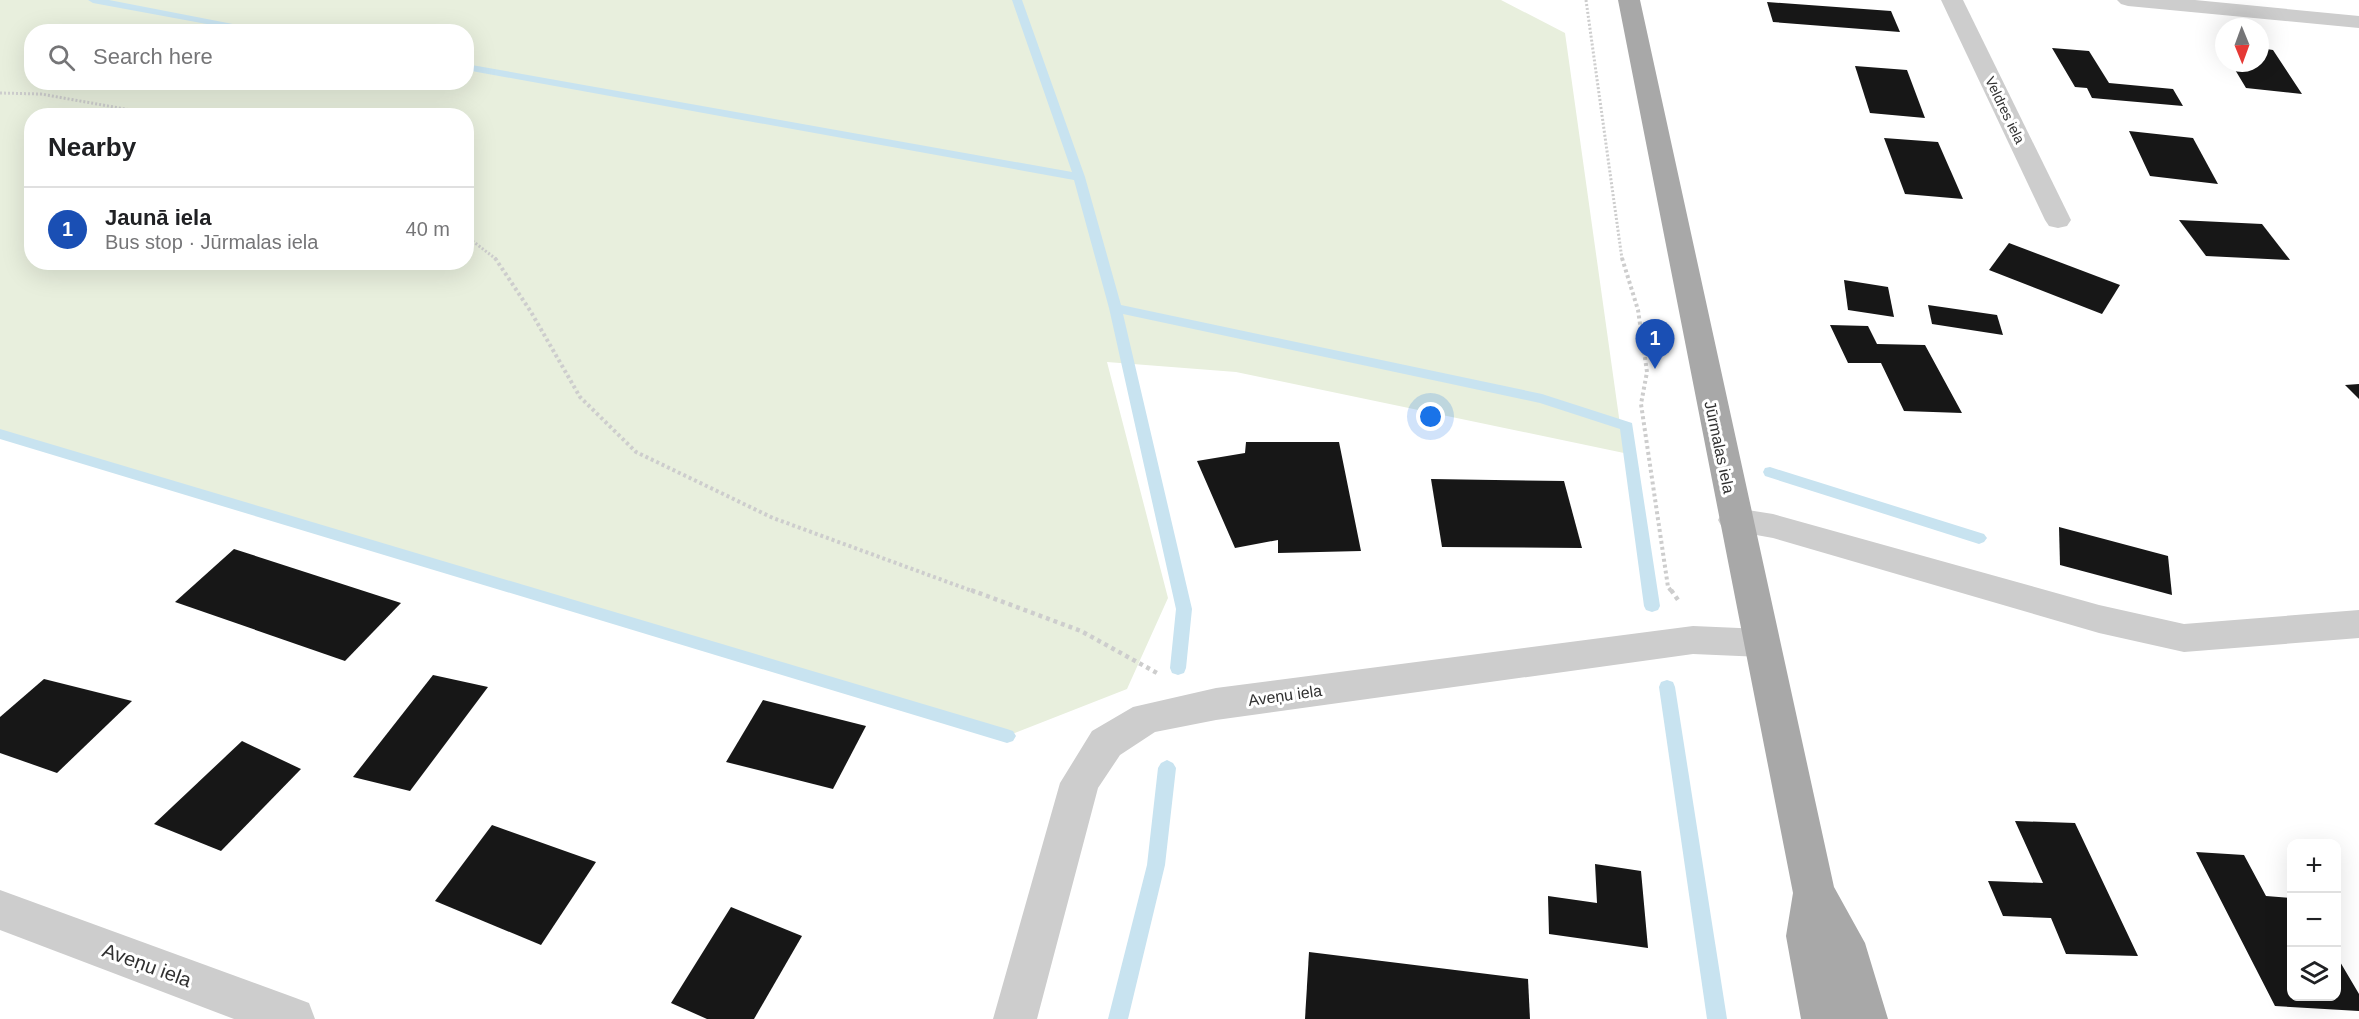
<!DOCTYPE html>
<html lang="en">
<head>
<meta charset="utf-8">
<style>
  :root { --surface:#fff; --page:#f6f6f6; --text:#202124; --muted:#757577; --line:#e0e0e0; --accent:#ea580c }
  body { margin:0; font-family:Helvetica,sans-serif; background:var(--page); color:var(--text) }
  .controls { position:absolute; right:18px; bottom:18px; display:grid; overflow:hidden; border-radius:12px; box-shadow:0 6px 24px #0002 }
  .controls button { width:54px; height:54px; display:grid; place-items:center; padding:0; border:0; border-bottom:2px solid var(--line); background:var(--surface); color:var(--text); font:30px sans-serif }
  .compass { position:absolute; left:2215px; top:18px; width:54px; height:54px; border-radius:50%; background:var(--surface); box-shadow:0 6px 24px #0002; rotate:179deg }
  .you { position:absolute; left:1431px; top:417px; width:21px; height:21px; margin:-15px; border:4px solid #fff; border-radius:50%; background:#1a73e8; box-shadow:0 0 0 9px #1a73e833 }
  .badge { display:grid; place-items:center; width:39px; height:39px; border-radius:50%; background:var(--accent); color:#fff; font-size:20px; font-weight:700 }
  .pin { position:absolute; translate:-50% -50px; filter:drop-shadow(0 2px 3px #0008) }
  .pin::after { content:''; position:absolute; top:32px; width:21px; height:18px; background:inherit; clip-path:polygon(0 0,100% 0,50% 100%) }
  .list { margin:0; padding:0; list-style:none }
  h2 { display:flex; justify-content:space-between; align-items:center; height:78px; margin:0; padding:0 24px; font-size:26px }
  h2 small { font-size:20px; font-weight:400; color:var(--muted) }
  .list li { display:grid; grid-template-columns:39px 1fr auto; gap:18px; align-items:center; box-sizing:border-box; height:84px; padding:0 24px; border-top:2px solid var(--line) }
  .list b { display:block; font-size:22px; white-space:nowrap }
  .list p { margin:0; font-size:20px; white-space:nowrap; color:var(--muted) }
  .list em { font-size:20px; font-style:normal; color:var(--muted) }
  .icon { flex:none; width:33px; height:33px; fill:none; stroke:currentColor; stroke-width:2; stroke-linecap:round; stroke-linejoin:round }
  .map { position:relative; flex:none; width:2359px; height:1019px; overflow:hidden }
  .search { position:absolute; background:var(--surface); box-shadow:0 6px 24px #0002; left:24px; top:24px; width:450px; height:66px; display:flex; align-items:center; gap:15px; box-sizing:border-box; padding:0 21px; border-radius:24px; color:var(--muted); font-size:22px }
  .panel { position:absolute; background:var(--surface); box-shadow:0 6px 24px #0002; left:24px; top:108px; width:450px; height:162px; border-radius:24px }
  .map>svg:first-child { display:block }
  .green { fill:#e8efdd; fill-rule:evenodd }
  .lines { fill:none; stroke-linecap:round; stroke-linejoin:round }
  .stream { fill:#c8e3f0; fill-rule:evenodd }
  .building { fill:#171717 }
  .path-far2 { stroke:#cdcdcd; stroke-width:3; stroke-dasharray:2 2; stroke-linecap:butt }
  .path-far1 { stroke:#cdcdcd; stroke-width:4; stroke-dasharray:3 3; stroke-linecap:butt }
  .path { stroke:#cdcdcd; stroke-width:4.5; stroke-dasharray:4 4; stroke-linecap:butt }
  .minor { fill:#cdcdcd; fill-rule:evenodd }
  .major { fill:#a8a8a8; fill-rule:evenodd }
  .labels { text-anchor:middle; stroke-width:6; stroke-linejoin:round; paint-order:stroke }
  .far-street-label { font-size:14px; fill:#303030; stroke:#fff }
  .street-label { font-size:16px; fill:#303030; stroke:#fff }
  .near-street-label { font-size:20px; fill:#303030; stroke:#fff }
</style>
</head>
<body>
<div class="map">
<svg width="2359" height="1019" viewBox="0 0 2359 1019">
  <rect width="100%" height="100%" fill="#fff"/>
  <path class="green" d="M0 0H1501L1565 33 1624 453 1236 372 1107 362 1168 598 1127 689 1007 736 0 434ZM32 32H466V82H32ZM32 116H466V262H32Z"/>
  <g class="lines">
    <g class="stream">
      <path d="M88 0H109L274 32H250L93 3Z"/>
      <path d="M1012 0H1022L1085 177 1121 305 1542 394 1632 423 1660 606 1658 610 1652 612 1646 610 1644 606 1620 429 1540 403 1123 314 1192 609 1186 668 1184 673 1178 675 1172 673 1170 668 1176 609 1109 308 1074 180 466 70V64L1072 172Z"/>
      <path d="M0 429 1007 729 1013 731 1016 736 1013 741 1007 743 0 439Z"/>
      <path d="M1770 467 1984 534 1987 538 1984 542 1979 544 1765 476 1763 472 1765 468Z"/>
      <path d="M1667 680 1673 682 1675 687 1727 1019H1707L1659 687 1661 682Z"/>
      <path d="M1167 760 1173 763 1176 768 1165 865 1128 1019H1108L1147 865 1158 768 1161 763Z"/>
    </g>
  </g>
  <g class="building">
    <path d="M1767 2 1891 11 1900 32 1773 22Z"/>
    <path d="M2052 48 2089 51 2109 83 2173 89 2183 106 2092 98 2087 88 2075 87Z"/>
    <path d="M2260 48 2273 50 2302 94 2246 88 2231 63H2260Z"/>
    <path d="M1855 66 1907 70 1925 118 1870 113Z"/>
    <path d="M2129 131 2193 138 2218 184 2150 176Z"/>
    <path d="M1884 138 1938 142 1963 199 1905 194Z"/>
    <path d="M2179 220 2262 224 2290 260 2206 256Z"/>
    <path d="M2009 243 2120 285 2102 314 1989 270Z"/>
    <path d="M1844 280 1888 287 1894 317 1848 310Z"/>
    <path d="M1928 305 1997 315 2003 335 1932 324Z"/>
    <path d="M1830 325 1868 326 1877 344 1925 345 1962 413 1904 411 1881 363H1848Z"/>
    <path d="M2359 384V399L2345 385Z"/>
    <path d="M1246 442H1339L1361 551 1278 553V540L1235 548 1197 461 1245 453Z"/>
    <path d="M1431 479 1564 481 1582 548 1442 547Z"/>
    <path d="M2059 527 2168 556 2172 595 2060 565Z"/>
    <path d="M234 549 401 603 345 661 175 602Z"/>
    <path d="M433 675 488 687 410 791 353 777Z"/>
    <path d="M44 679 132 701 57 773 0 753V717Z"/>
    <path d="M763 700 866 726 833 789 726 762Z"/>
    <path d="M242 741 301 769 221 851 154 824Z"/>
    <path d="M2015 821 2075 823 2138 956 2066 954 2051 918 2003 916 1988 881 2043 883Z"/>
    <path d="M492 825 596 862 541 945 435 901Z"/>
    <path d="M2196 852 2244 855 2266 896 2292 898V996H2336V955L2359 994V1011L2275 1006Z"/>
    <path d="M1595 864 1641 871 1648 948 1549 934 1548 896 1597 903Z"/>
    <path d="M731 907 802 936 754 1019H707L671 1003Z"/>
    <path d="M1309 952 1528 979 1530 1019H1305Z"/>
  </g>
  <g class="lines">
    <g class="path-far2">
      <path d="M1586 0 1622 259"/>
      <path d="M0 93 41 94 164 116"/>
      <path d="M466 236 496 259"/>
    </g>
    <g class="path-far1">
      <path d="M495 258 531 312 580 397 636 452 773 518 975 592"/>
      <path d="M1622 258 1638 310 1647 372 1641 404 1668 587 1672 592"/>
    </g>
    <g class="path">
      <path d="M971 590 1081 631 1157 673"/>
      <path d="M1671 590 1678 600"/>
    </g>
    <g class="minor">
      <path d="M1941 0H1963L2071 220 2067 226 2058 228 2049 226 2045 220Z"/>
      <path d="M2117 0H2195L2359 16V28L2128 6 2121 4Z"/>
      <path d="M1735 508 1773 514 2099 605 2184 624 2359 610V638L2184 652 2099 633 1773 538 1723 529 1718 520 1723 511Z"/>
      <path d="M1693 626 1762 629 1775 633 1780 643 1775 653 1762 657 1693 654 1216 720 1155 732 1120 755 1098 788 1037 1019H993L1060 783 1092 731 1133 707 1216 688Z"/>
      <path d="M0 890 293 997 309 1003 315 1019H234L0 930Z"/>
    </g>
    <path class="major" d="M1618 0H1640L1834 887 1865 943 1888 1019H1801L1786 936 1793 893Z"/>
  </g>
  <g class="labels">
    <g class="far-street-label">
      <text transform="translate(2005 110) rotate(64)" y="5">Veldres iela</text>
    </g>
    <g class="street-label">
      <text transform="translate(1720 447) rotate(78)" y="6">Jūrmalas iela</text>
      <text transform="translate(1285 695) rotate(-8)" y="6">Aveņu iela</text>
    </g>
    <g class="near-street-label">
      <text transform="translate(147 965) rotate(20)" y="7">Aveņu iela</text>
    </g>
  </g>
</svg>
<div class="controls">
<button>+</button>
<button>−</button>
<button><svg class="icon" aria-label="layers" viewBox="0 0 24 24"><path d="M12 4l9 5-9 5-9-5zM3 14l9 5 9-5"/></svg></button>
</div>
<svg class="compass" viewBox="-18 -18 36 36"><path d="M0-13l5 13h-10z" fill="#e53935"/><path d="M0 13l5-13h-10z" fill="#757577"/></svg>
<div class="you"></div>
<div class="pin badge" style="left:1655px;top:369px;background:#1a4fb4">1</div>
<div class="search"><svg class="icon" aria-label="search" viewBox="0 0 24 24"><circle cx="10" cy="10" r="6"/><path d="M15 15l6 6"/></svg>Search here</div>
<section class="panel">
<h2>Nearby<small></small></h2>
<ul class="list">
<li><span class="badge" style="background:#1a4fb4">1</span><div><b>Jaunā iela</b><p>Bus stop · Jūrmalas iela</p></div><em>40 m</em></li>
</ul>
</section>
</div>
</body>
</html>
